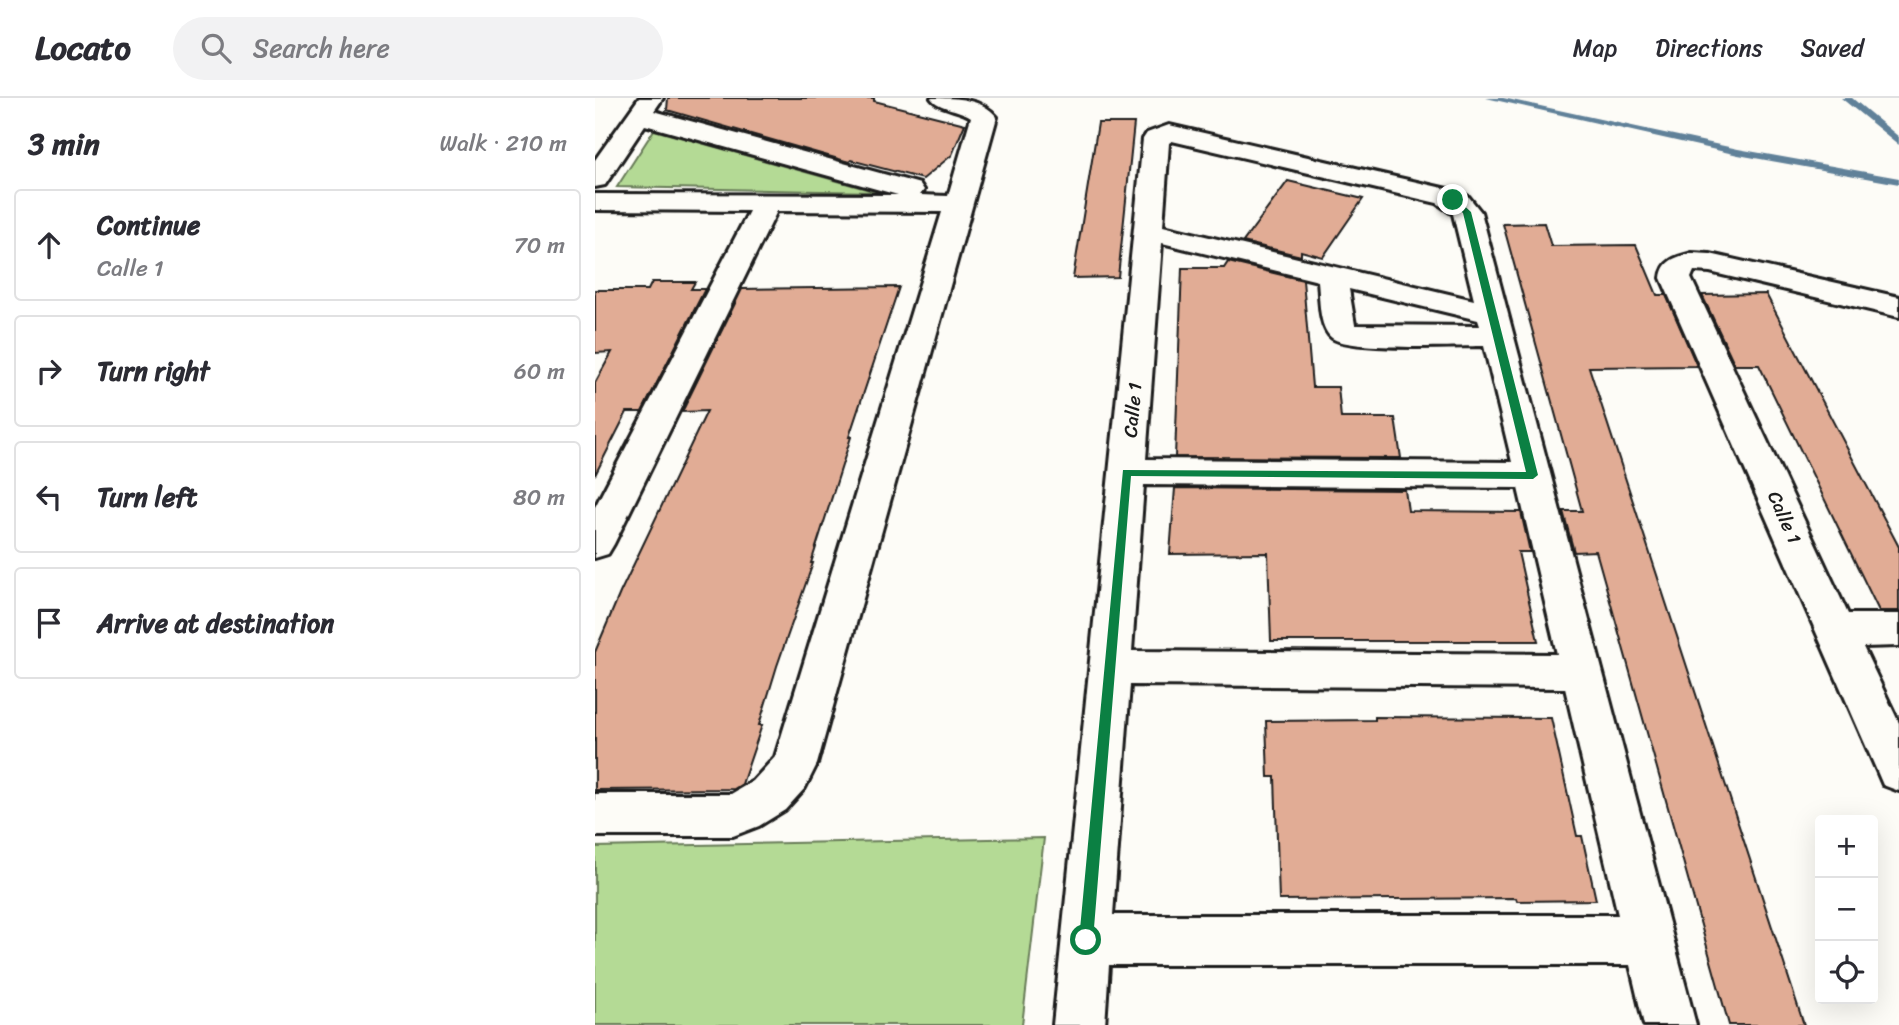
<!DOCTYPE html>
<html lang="en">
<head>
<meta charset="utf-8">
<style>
  :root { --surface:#fff; --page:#f2f2f3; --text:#2b2b33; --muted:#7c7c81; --line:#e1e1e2 }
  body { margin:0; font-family:Sriracha,sans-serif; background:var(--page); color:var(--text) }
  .controls { position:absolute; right:21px; bottom:21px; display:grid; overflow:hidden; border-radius:7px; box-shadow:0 7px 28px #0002 }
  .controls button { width:63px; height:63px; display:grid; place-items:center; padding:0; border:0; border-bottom:2px solid var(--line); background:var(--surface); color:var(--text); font:35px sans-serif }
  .stop { position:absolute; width:21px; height:21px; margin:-16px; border:5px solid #0b8043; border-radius:50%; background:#fff }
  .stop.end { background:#0b8043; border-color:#fff; box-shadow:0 2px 7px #0008 }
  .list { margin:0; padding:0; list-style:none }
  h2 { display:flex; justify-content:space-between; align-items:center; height:91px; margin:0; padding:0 28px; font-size:30px }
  h2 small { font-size:23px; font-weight:400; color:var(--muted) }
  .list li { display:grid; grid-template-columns:46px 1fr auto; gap:21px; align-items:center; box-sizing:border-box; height:112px; margin:0 14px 14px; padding:0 14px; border:2px solid var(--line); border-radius:7px }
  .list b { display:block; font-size:26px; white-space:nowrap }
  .list p { margin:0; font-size:23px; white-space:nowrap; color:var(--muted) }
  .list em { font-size:23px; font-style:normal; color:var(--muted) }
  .icon { flex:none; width:38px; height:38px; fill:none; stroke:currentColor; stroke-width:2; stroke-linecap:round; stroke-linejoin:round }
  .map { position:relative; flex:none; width:1304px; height:927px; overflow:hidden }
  header { display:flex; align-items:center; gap:42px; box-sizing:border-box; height:98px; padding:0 35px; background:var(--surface); border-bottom:2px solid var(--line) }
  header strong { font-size:33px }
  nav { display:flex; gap:38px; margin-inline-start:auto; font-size:24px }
  .search { width:490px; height:63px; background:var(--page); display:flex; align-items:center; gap:18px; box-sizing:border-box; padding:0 24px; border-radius:38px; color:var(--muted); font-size:26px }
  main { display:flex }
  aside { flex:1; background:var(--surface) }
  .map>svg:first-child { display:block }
  .green { fill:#b4da95; stroke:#687b58; stroke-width:2 }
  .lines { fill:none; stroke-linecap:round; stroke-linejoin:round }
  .stream { fill:#618199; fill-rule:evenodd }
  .building { fill:#e1ac95; stroke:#1c1c1c; stroke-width:2 }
  .street-casing { stroke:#1c1c1c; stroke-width:6 }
  .street { fill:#fdfcf7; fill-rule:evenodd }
  .route { fill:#0b8043 }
  .labels { text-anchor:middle; stroke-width:6; stroke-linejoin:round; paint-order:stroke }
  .street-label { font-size:19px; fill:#1c1c1c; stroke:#fdfcf7 }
</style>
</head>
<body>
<header>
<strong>Locato</strong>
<div class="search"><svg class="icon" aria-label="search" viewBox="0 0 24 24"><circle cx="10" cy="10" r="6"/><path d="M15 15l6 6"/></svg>Search here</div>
<nav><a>Map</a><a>Directions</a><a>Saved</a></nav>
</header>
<main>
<aside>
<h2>3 min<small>Walk · 210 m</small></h2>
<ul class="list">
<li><svg class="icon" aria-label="ahead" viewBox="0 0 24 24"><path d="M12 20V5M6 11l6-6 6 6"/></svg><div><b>Continue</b><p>Calle 1</p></div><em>70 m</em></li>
<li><svg class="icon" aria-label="right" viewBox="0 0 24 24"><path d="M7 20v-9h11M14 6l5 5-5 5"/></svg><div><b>Turn right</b></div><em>60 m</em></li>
<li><svg class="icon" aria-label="left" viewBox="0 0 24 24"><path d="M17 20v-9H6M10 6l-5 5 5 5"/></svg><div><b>Turn left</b></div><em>80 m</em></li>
<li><svg class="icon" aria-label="arrive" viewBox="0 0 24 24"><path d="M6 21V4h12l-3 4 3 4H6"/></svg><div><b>Arrive at destination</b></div></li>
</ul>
</aside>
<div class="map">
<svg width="1304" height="927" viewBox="0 0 1304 927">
  <rect width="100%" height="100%" fill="#fdfcf7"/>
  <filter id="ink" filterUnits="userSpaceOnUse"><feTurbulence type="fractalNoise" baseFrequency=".0143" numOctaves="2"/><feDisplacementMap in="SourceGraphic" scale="14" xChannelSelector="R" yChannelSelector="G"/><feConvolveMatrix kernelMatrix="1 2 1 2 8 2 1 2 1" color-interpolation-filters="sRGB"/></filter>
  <g filter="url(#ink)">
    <g class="green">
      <path d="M59 32 282 94 22 89Z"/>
      <path d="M449 740 427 927H0V749Z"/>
    </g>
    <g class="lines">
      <g class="stream">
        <path d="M891 0H908L1143 51 1304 80V86L1143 57Z"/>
        <path d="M1246 0H1257L1304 39V47Z"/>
      </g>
    </g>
    <g class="building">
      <path d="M73 0H279V3L370 26 357 57 328 81 256 62 254 64 72 12Z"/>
      <path d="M503 25H539L523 179 478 180Z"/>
      <path d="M693 83 768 101 728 159 706 153V158L648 144Z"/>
      <path d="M949 125 956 148 1041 147 1062 197H1071L1102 268 994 269 1209 927H1134L1001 453 979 454 968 413H987L908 126Z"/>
      <path d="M633 164 708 182 717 289H743L746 320H800L806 360 580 359 587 170H629Z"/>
      <path d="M57 184H100L96 191H110L47 314H32L0 377V285L17 254 0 255V192H53Z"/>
      <path d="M304 189 254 339H256L216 465H218L182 568 164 627H167L147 686 139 691 0 692V554L25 495 112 313 87 314 147 191Z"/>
      <path d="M1171 196 1304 449V513H1284L1164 267H1140L1107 197Z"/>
      <path d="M580 390 810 392 813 413 926 414 935 454H923L943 543H676L673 455 575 456Z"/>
      <path d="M780 619 956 620 982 738H987L1001 802 922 803 921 800 684 802 680 679H673L671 623 780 622Z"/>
    </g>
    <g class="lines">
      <defs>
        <g id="street">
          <path d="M44 0H68L59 13 325 86 329 92 325 97 353 98 376 19C364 11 344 11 336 0 361 0 387 0 402 19L222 666 210 690 190 712 164 728 138 738H0V696H136L158 683 180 659 347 114 182 113 19 446 13 456 0 460V409L154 113 0 112V96L303 97 50 27 10 87 0 89V62Z"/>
          <path d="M574 27 861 93 874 99 886 114 1101 927H1049L1035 867H514L510 927H458L548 41 552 35ZM577 43 842 105 858 116 879 202 568 128 574 45ZM567 145 723 183C725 199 723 229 737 240 754 253 862 248 889 248L917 364 551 361ZM754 191 883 222 885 228 760 227ZM549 387 923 390 962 556 537 553ZM535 587 970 590 1023 817H518Z"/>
          <path d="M1097 155 1115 156 1304 199V219L1115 174 1099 173 1096 180 1253 516H1304V548L1268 549 1304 625V693L1288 687 1282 673 1066 180C1068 162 1081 159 1097 155Z"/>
        </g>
      </defs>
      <use href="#street" class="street-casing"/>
      <use href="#street" class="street"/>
    </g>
  </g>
  <path class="route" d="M855 100H861L876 114 943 377 938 381 536 378 498 842 496 847 491 849 486 847 484 842 528 372 931 374 868 115 855 103Z"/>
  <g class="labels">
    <g class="street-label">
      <text transform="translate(537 312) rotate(-85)" y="7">Calle 1</text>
      <text transform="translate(1190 419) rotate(66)" y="7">Calle 1</text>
    </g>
  </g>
</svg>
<div class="controls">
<button>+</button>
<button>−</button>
<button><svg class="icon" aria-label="locate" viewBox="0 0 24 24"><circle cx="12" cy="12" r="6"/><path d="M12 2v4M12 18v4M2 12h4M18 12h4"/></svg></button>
</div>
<div class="stop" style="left:491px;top:842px"></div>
<div class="stop end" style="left:858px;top:102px"></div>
</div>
</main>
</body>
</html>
